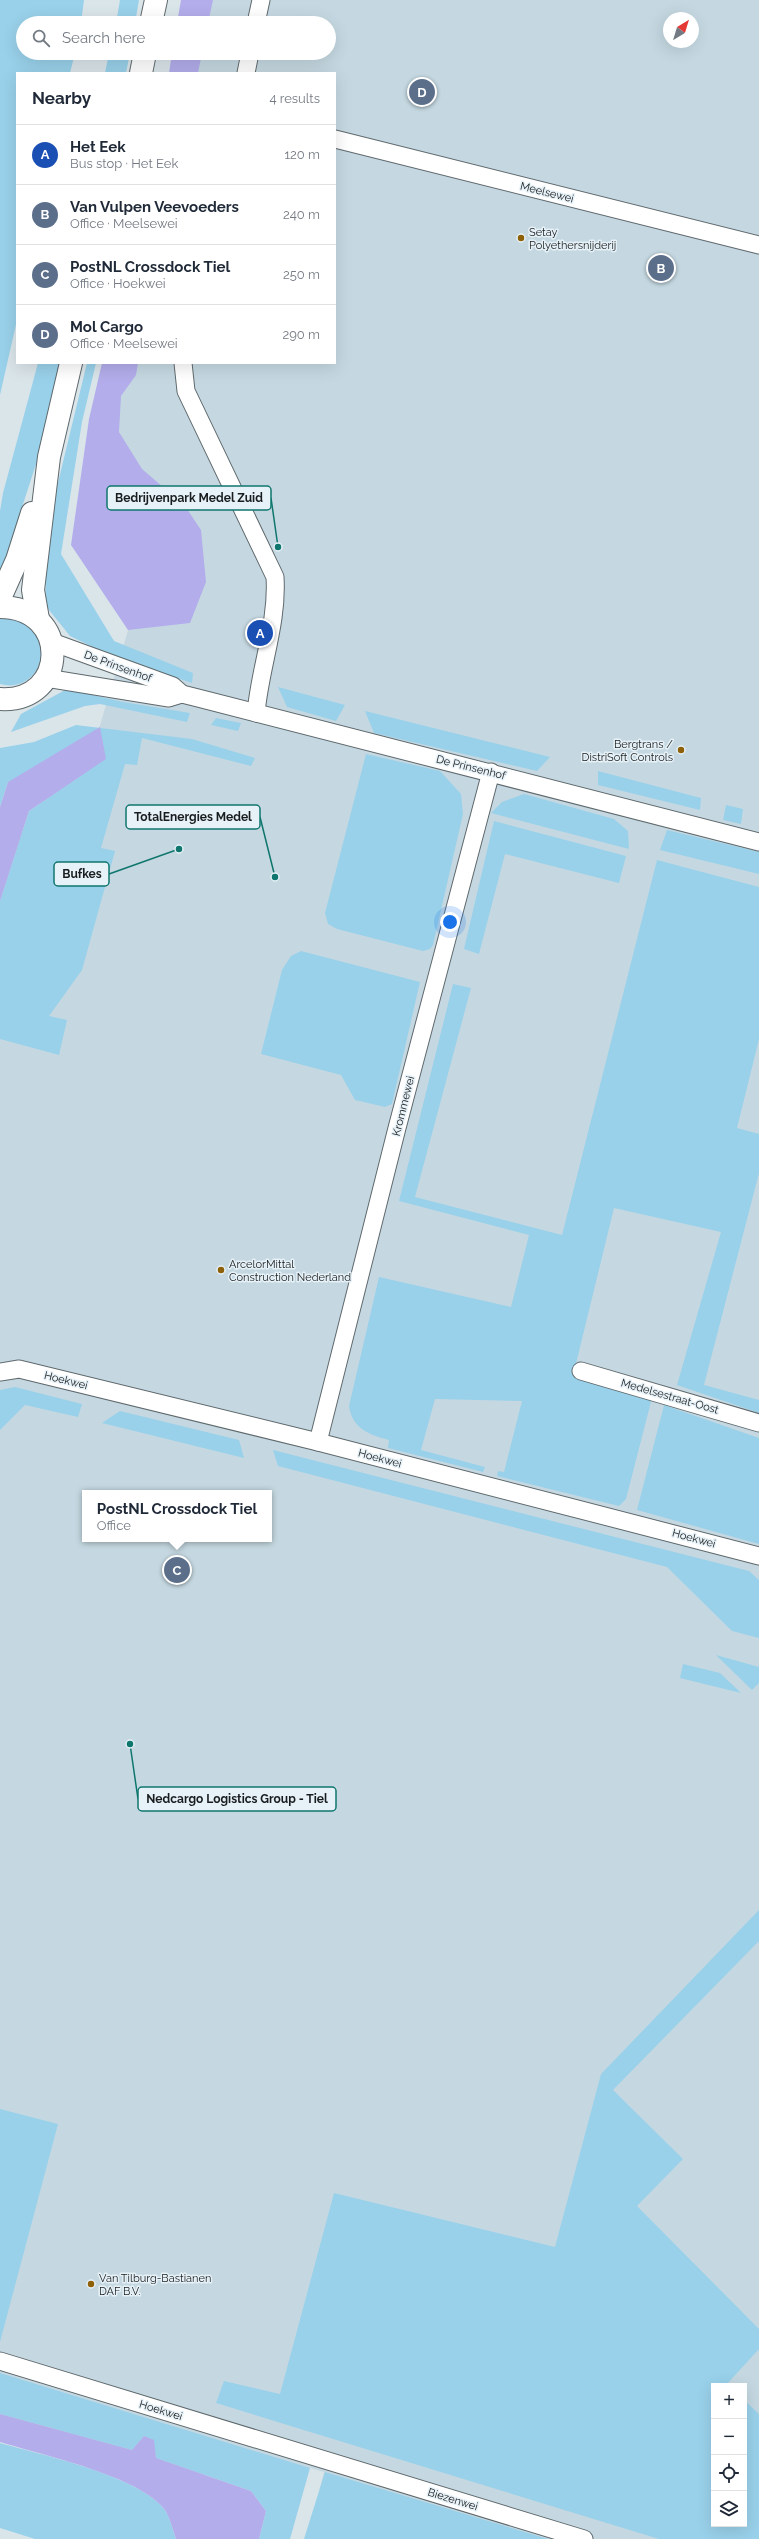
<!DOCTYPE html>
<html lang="en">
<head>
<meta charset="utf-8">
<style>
  :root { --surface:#fff; --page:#f6f6f7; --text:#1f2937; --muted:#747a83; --line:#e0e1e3; --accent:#b45309 }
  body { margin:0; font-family:Raleway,sans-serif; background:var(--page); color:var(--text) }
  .controls { position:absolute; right:12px; bottom:12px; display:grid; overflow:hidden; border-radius:0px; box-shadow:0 4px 16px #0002 }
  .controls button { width:36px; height:36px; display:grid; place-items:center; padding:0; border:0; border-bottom:1px solid var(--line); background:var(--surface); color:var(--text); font:20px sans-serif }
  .compass { position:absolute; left:663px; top:12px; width:36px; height:36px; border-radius:50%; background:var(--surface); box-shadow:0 4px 16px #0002; rotate:38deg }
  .you { position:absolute; left:450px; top:922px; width:14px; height:14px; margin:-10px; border:3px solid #fff; border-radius:50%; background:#1a73e8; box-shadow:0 0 0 6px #1a73e833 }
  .badge { display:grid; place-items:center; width:26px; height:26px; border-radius:50%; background:var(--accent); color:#fff; font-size:13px; font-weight:700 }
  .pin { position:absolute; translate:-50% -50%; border:2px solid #fff; box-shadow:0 1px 4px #0006 }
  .popup { position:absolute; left:82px; top:1490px; width:190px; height:52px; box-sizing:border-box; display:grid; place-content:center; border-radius:0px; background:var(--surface); filter:drop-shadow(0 1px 3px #0005); font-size:13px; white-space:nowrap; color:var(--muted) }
  .popup b { font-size:15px; color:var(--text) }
  .popup::after { content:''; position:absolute; left:50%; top:100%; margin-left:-8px; border:8px solid transparent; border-top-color:var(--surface) }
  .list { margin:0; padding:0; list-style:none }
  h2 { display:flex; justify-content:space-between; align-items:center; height:52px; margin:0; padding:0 16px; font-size:17px }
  h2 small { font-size:13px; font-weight:400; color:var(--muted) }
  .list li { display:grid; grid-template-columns:26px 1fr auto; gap:12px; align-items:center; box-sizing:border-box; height:60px; padding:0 16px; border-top:1px solid var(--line) }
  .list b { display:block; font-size:15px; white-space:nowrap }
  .list p { margin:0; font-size:13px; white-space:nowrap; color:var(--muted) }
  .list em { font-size:13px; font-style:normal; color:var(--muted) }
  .icon { flex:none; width:22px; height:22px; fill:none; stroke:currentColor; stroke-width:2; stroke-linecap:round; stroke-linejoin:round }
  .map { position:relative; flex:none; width:759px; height:2539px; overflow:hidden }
  .search { position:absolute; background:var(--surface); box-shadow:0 4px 16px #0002; left:16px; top:16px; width:320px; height:44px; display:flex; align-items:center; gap:10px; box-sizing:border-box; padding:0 14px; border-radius:22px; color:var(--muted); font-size:15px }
  .panel { position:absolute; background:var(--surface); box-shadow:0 4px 16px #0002; left:16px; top:72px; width:320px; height:292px; border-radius:0px }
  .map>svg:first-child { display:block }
  .built { fill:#c5d8e1; fill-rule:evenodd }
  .green { fill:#99d1ea }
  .water { fill:#b3adeb }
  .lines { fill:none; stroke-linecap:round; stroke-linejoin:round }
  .street-casing { stroke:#5f696d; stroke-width:19 }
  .secondary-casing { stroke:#5f696d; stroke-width:24 }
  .street { stroke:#fff; stroke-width:17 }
  .secondary { stroke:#fff; stroke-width:22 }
  .poi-dot { fill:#8e6109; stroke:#e7f2f8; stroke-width:1.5 }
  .labels { text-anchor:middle; stroke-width:3; stroke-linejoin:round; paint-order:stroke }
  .street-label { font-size:11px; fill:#191d1f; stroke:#e7f2f8 }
  .poi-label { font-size:11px; fill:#191d1f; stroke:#e7f2f8; text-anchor:start }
  .leader { fill:none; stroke:#0f766e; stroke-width:1.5 }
  .callout-dot { fill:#0f766e; stroke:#e7f2f8; stroke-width:1.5 }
  .callout { fill:#e7f2f8; stroke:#0f766e; stroke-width:1.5 }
  .callout-label { font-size:12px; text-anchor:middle; font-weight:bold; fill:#191d1f }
</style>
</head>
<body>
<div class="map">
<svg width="759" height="2539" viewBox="0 0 759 2539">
  <rect width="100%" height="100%" fill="#dae5ea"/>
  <path class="built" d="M200 0H759V2539H307L324 2472 310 2468 157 2478 0 2431V860L96 739 128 630 131 523 104 442 113 363H335V73H183L188 53H329V23H195ZM669 18H693V42H669ZM85 1493H269V1539H85ZM714 2386H744V2524H714Z"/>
  <g class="green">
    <path d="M0 0H84L81 23H23V53H75L70 73H17V320L0 395Z"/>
    <path d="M120 0H139L135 23H116Z"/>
    <path d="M109 53H130L126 73H105Z"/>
    <path d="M38 363H61L38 458 0 575V511L3 493Z"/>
    <path d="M87 363H96L82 422 61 554 114 641 193 673 192 683 107 654 70 636 45 605 48 524Z"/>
    <path d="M8 618C14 619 22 620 27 623 58 638 40 695 0 684V619Z"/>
    <path d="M278 687 345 705 336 721 287 707Z"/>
    <path d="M67 689 123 702 190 713 187 722 100 704 85 706 11 732 21 714Z"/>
    <path d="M365 711 550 757 537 771 374 733Z"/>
    <path d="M216 718 241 723 238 731 211 725Z"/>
    <path d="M76 725 192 739 255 758 251 766 142 738 137 765 125 764 101 848 115 851 82 970 49 1016 67 1020 59 1055 0 1039V901L29 811 105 759 8 782 0 807V748L34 742Z"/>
    <path d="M366 754 440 771 461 794 463 814 433 945 430 949 423 951 337 929 328 924 325 913Z"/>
    <path d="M598 771 701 798 700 810 598 785Z"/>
    <path d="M524 794 614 819 628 831 629 849 491 813 502 802Z"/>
    <path d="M726 805 743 809 741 824 723 820Z"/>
    <path d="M494 821 626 856 619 883 505 854 479 954 464 949Z"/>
    <path d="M667 830 759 852V874L660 850Z"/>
    <path d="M657 860 759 887V1039L737 1128 759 1134V1173L704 1385 759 1400V1413L677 1385 721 1232 614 1208 573 1376 652 1398 626 1499 619 1506 497 1476 498 1471 504 1472 522 1401 435 1399 421 1450 485 1467 483 1472 388 1448 389 1440C370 1435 352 1429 349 1406L379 1277 511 1307 529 1235 399 1201 453 984 471 988 415 1197 562 1235Z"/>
    <path d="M301 951 420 982 392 1104 385 1107 355 1100 341 1075 261 1054 282 970 291 956Z"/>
    <path d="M15 1387 82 1404 78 1417 25 1405 0 1430V1390Z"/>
    <path d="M664 1405 759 1438V1544L637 1510Z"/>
    <path d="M120 1411 239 1440 244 1458 102 1423Z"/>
    <path d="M273 1450 749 1571 759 1580V1638L732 1631 667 1567 278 1466Z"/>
    <path d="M716 1655 759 1667V1683L752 1690Z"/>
    <path d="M683 1664 720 1673 741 1693 680 1678Z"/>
    <path d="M759 1910V1941L613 2090 683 2159 637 2206 759 2329V2349L727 2384 729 2386H714V2524H744V2400L759 2414V2539H659L216 2403 224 2381 280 2394 334 2193 555 2247 601 2074Z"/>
    <path d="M0 2109 58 2124 0 2342Z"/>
    <path d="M0 2373 310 2468 290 2539H259L266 2511 251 2491 156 2458 153 2440 144 2436 132 2450 0 2414Z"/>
    <path d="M0 2443C42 2455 140 2476 165 2510 170 2518 173 2530 176 2539H35L0 2528Z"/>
    <path d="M325 2472 548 2539H304Z"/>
  </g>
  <g class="water">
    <path d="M181 0H213L208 23H177Z"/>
    <path d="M172 53H202L198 73H169Z"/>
    <path d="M102 363H138L136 375 121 396 119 432 142 469 185 506 201 530 206 582 190 623 128 630 71 545 89 419Z"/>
    <path d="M100 727 106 759 29 811 0 901V807L8 782Z"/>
    <path d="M0 2414 132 2450 144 2436 154 2440 156 2458 251 2491 266 2511 259 2539H176C173 2530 170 2518 165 2510 140 2476 42 2455 0 2442Z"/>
  </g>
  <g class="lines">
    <defs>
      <g id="street">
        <path d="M256 23 261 0"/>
        <path d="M246 73 250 53"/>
        <path d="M335 139 759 245"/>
        <path d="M183 363 186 391 275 577C278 623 260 667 256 713"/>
        <path d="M52 642 173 686 182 694 198 698 759 842"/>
        <path d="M46 678 169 698 182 694"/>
        <path d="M581 1371 759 1423"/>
        <path d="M0 1372 19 1369 318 1442 759 1556"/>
        <path d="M318 1442 397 1128 491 772"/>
        <path d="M0 2361 584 2539"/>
      </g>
      <g id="secondary">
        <path d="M151 23 156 0"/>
        <path d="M141 73 145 53"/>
        <path d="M0 598 17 560 32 513"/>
        <path d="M0 607C71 607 69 703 0 699"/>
        <path d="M38 619 33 590 49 457 71 363"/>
      </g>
    </defs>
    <use href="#street" class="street-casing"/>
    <use href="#secondary" class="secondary-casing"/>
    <use href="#street" class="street"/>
    <use href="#secondary" class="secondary"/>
  </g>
  <g class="poi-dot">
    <circle cx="521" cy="238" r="4"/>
    <circle cx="681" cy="750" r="4"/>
    <circle cx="221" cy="1270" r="4"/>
    <circle cx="91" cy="2284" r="4"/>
  </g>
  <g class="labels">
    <g class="street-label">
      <text transform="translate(547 192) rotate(14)" y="4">Meelsewei</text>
      <text transform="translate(118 666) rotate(20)" y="4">De Prinsenhof</text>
      <text transform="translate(471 767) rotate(14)" y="4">De Prinsenhof</text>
      <text transform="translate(403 1106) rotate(-76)" y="4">Krommewei</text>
      <text transform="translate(66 1380) rotate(14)" y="4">Hoekwei</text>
      <text transform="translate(670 1396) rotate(16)" y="4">Medelsestraat-Oost</text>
      <text transform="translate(380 1458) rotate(15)" y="4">Hoekwei</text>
      <text transform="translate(694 1538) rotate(15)" y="4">Hoekwei</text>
      <text transform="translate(161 2410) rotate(17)" y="4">Hoekwei</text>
      <text transform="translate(453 2499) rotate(17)" y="4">Biezenwei</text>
    </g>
    <g class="poi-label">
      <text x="529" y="236">Setay<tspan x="529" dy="13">Polyethersnijderij</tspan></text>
      <text x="673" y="748" text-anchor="end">Bergtrans /<tspan x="673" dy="13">DistriSoft Controls</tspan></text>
      <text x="229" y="1268">ArcelorMittal<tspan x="229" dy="13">Construction Nederland</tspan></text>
      <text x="99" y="2282">Van Tilburg-Bastianen<tspan x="99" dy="13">DAF B.V.</tspan></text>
    </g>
  </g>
  <path class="leader" d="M278 547L271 498M275 877L260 817M179 849L109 874M130 1744L138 1799"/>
  <g class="callout-dot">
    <circle cx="278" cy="547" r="4"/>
    <circle cx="275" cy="877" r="4"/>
    <circle cx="179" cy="849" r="4"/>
    <circle cx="130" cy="1744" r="4"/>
  </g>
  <g class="callout">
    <rect x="107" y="486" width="164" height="24" rx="4"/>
    <rect x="126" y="805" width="134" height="24" rx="4"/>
    <rect x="54" y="862" width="55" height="24" rx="4"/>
    <rect x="138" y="1787" width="198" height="24" rx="4"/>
  </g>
  <g class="callout-label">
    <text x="189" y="502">Bedrijvenpark Medel Zuid</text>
    <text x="193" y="821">TotalEnergies Medel</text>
    <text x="82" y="878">Bufkes</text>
    <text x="237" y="1803">Nedcargo Logistics Group - Tiel</text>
  </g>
</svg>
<div class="controls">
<button>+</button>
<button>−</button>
<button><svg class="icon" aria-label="locate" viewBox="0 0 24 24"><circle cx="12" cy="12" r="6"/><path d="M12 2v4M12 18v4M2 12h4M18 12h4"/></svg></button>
<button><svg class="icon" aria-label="layers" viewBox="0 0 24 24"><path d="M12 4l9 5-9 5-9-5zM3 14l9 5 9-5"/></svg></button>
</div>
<svg class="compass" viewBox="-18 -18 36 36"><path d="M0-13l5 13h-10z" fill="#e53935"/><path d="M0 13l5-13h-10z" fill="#747a83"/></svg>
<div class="you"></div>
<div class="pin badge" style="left:260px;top:633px;background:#1a4fb4">A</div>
<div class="pin badge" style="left:661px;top:268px;background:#5c6f8a">B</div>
<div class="pin badge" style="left:177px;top:1570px;background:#5c6f8a">C</div>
<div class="popup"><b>PostNL Crossdock Tiel</b>Office</div>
<div class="pin badge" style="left:422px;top:92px;background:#5c6f8a">D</div>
<div class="search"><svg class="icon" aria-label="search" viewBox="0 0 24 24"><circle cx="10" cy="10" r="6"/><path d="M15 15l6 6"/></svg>Search here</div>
<section class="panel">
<h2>Nearby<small>4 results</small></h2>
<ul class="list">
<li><span class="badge" style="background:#1a4fb4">A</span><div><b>Het Eek</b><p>Bus stop · Het Eek</p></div><em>120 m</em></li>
<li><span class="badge" style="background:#5c6f8a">B</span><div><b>Van Vulpen Veevoeders</b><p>Office · Meelsewei</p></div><em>240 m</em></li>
<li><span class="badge" style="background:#5c6f8a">C</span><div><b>PostNL Crossdock Tiel</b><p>Office · Hoekwei</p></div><em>250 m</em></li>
<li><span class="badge" style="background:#5c6f8a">D</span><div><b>Mol Cargo</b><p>Office · Meelsewei</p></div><em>290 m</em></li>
</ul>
</section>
</div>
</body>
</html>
